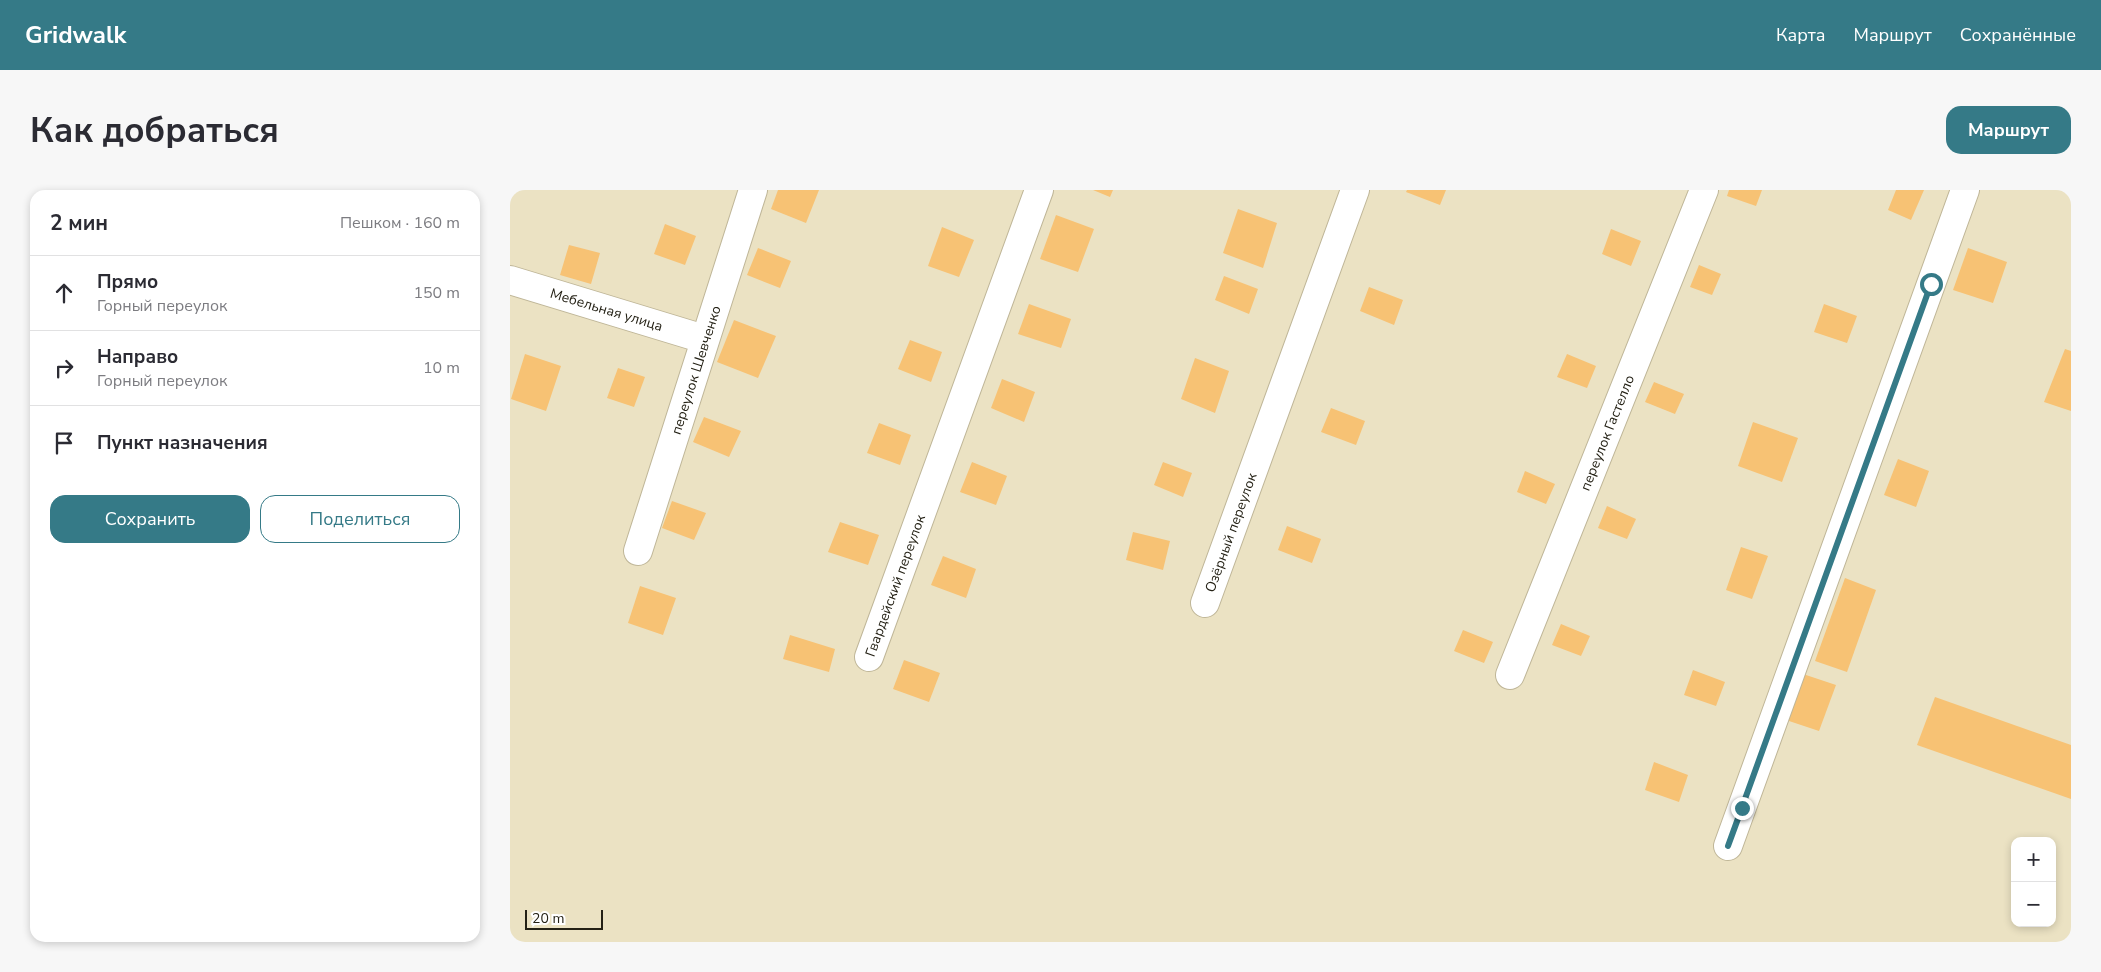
<!DOCTYPE html>
<html lang="ru">
<head>
<meta charset="utf-8">
<style>
  :root { --surface:#fff; --page:#f7f7f7; --text:#2b2b33; --muted:#7c7c81; --line:#e1e1e2; --accent:#357a87 }
  body { margin:0; font-family:"Nunito Sans",sans-serif; background:var(--page); color:var(--text) }
  .controls { position:absolute; right:15px; bottom:15px; display:grid; overflow:hidden; border-radius:10px; box-shadow:0 2px 8px #0003 }
  .controls button { width:45px; height:45px; display:grid; place-items:center; padding:0; border:0; border-bottom:1px solid var(--line); background:var(--surface); color:var(--text); font:25px sans-serif }
  .scale { position:absolute; left:15px; bottom:12px; width:78px; box-sizing:border-box; padding-left:5px; border:2px solid #242115; border-top:0; font-size:14px; line-height:18px; white-space:nowrap; color:#242115; -webkit-text-stroke:4px #fff; paint-order:stroke }
  .stop { position:absolute; width:15px; height:15px; margin:-11px; border:4px solid #357a87; border-radius:50%; background:#fff }
  .stop.end { background:#357a87; border-color:#fff; box-shadow:0 1px 5px #0008 }
  .list { margin:0; padding:0; list-style:none }
  h2 { display:flex; justify-content:space-between; align-items:center; height:65px; margin:0; padding:0 20px; font-size:21px }
  h2 small { font-size:16px; font-weight:400; color:var(--muted) }
  .list li { display:grid; grid-template-columns:32px 1fr auto; gap:15px; align-items:center; box-sizing:border-box; height:75px; padding:0 20px; border-top:1px solid var(--line) }
  .list b { display:block; font-size:19px; white-space:nowrap }
  .list p { margin:0; font-size:16px; white-space:nowrap; color:var(--muted) }
  .list em { font-size:16px; font-style:normal; color:var(--muted) }
  .actions { display:flex; gap:10px; padding:15px 20px }
  .actions a { flex:1; padding:11px 0; border:1px solid var(--accent); border-radius:15px; text-align:center; font-size:18px; color:var(--accent) }
  .actions .main { background:var(--accent); color:#fff }
  .icon { flex:none; width:28px; height:28px; fill:none; stroke:currentColor; stroke-width:2; stroke-linecap:round; stroke-linejoin:round }
  .map { position:relative; flex:none; width:1561px; height:752px; overflow:hidden; border-radius:15px }
  header { display:flex; align-items:center; gap:30px; box-sizing:border-box; height:70px; padding:0 25px; background:var(--accent); color:#fff }
  header strong { font-size:24px }
  nav { display:flex; gap:28px; margin-inline-start:auto; font-size:18px }
  .intro { display:flex; align-items:center; justify-content:space-between; box-sizing:border-box; height:120px; padding:0 30px }
  h1 { margin:0; font-size:35px }
  .button { padding:12px 22px; border-radius:15px; background:var(--accent); color:#fff; font-size:18px; font-weight:700 }
  main { display:flex; gap:30px; padding:0 30px }
  aside { flex:1; background:var(--surface); border-radius:15px; box-shadow:0 2px 8px #0003 }
  .map>svg:first-child { display:block }
  .building { fill:#f7c274 }
  .lines { fill:none; stroke-linecap:round; stroke-linejoin:round }
  .minor-casing { stroke:#bfb698; stroke-width:30 }
  .minor { stroke:#fff; stroke-width:28 }
  .route { stroke:#357a87; stroke-width:6 }
  .labels { text-anchor:middle; stroke-width:5; stroke-linejoin:round; paint-order:stroke }
  .street-label { font-size:14px; fill:#242115; stroke:#fff }
</style>
</head>
<body>
<header>
<strong>Gridwalk</strong>
<nav><a>Карта</a><a>Маршрут</a><a>Сохранённые</a></nav>
</header>
<div class="intro"><h1>Как добраться</h1><a class="button">Маршрут</a></div>
<main>
<aside>
<h2>2 мин<small>Пешком · 160 m</small></h2>
<ul class="list">
<li><svg class="icon" aria-label="ahead" viewBox="0 0 24 24"><path d="M12 20V5M6 11l6-6 6 6"/></svg><div><b>Прямо</b><p>Горный переулок</p></div><em>150 m</em></li>
<li><svg class="icon" aria-label="right" viewBox="0 0 24 24"><path d="M7 20v-9h11M14 6l5 5-5 5"/></svg><div><b>Направо</b><p>Горный переулок</p></div><em>10 m</em></li>
<li><svg class="icon" aria-label="arrive" viewBox="0 0 24 24"><path d="M6 21V4h12l-3 4 3 4H6"/></svg><div><b>Пункт назначения</b></div></li>
</ul>
<div class="actions"><a class="main">Сохранить</a><a>Поделиться</a></div>
</aside>
<div class="map">
<svg width="1561" height="752" viewBox="0 0 1561 752">
  <rect width="100%" height="100%" fill="#ebe2c3"/>
  <g class="building">
    <path d="M268 0H309L296 33 261 19Z"/>
    <path d="M583 0H603L600 7Z"/>
    <path d="M897 0H936L930 15 896 2Z"/>
    <path d="M1219 0H1252L1246 16 1217 6Z"/>
    <path d="M1386 0H1414L1401 30 1378 20Z"/>
    <path d="M728 19 767 33 753 78 713 63Z"/>
    <path d="M546 25 584 39 568 82 530 69Z"/>
    <path d="M155 34 186 46 175 75 144 64Z"/>
    <path d="M432 37 464 50 449 87 418 76Z"/>
    <path d="M1101 39 1131 51 1121 76 1092 64Z"/>
    <path d="M59 55 90 63 81 94 50 85Z"/>
    <path d="M248 58 281 71 270 98 237 85Z"/>
    <path d="M1458 58 1497 72 1483 113 1443 100Z"/>
    <path d="M1189 75 1211 84 1202 105 1180 97Z"/>
    <path d="M714 86 748 99 739 124 705 110Z"/>
    <path d="M859 97 893 110 884 135 850 121Z"/>
    <path d="M519 114 561 129 551 158 508 144Z"/>
    <path d="M1314 114 1347 126 1337 153 1304 142Z"/>
    <path d="M224 130 266 146 248 188 207 172Z"/>
    <path d="M400 150 432 162 421 192 388 179Z"/>
    <path d="M1555 159 1561 161V221L1534 212Z"/>
    <path d="M15 164 51 176 36 221 1 209Z"/>
    <path d="M1057 164 1086 176 1077 198 1047 187Z"/>
    <path d="M685 168 719 181 705 223 671 209Z"/>
    <path d="M108 178 135 187 124 217 97 208Z"/>
    <path d="M492 189 525 202 514 232 481 218Z"/>
    <path d="M1144 192 1174 204 1165 224 1135 212Z"/>
    <path d="M821 218 855 231 846 255 811 242Z"/>
    <path d="M194 227 231 241 219 267 183 252Z"/>
    <path d="M1243 232 1288 248 1272 292 1228 276Z"/>
    <path d="M369 233 401 245 390 275 357 263Z"/>
    <path d="M1388 269 1419 281 1406 317 1374 305Z"/>
    <path d="M462 272 497 286 486 315 450 302Z"/>
    <path d="M653 272 682 283 673 307 644 295Z"/>
    <path d="M1015 281 1045 294 1036 314 1007 302Z"/>
    <path d="M162 311 196 323 184 350 152 338Z"/>
    <path d="M1097 316 1126 329 1117 349 1088 338Z"/>
    <path d="M330 332 369 345 358 375 318 362Z"/>
    <path d="M777 336 811 349 802 373 768 360Z"/>
    <path d="M623 342 660 351 653 380 616 370Z"/>
    <path d="M1231 357 1258 366 1242 409 1216 400Z"/>
    <path d="M433 366 466 379 456 408 421 395Z"/>
    <path d="M1335 388 1366 400 1337 482 1305 471Z"/>
    <path d="M130 396 166 408 153 445 118 433Z"/>
    <path d="M1051 434 1080 446 1071 466 1042 455Z"/>
    <path d="M953 440 983 452 974 473 944 461Z"/>
    <path d="M280 445 325 459 319 482 273 469Z"/>
    <path d="M394 470 430 483 419 512 383 499Z"/>
    <path d="M1183 480 1215 492 1206 516 1174 505Z"/>
    <path d="M1290 483 1326 495 1309 541 1273 529Z"/>
    <path d="M1425 507 1561 555V609L1407 555Z"/>
    <path d="M1144 572 1178 585 1169 612 1135 600Z"/>
  </g>
  <g class="lines">
    <defs>
      <g id="minor">
        <path id="s1" d="M0 90 194 149"/>
        <path id="s2" d="M128 361 243 0"/>
        <path id="s3" d="M695 413 845 0"/>
        <path id="s4" d="M359 467 529 0"/>
        <path id="s5" d="M1000 485 1194 0"/>
        <path d="M1218 656 1455 0"/>
      </g>
    </defs>
    <use href="#minor" class="minor-casing"/>
    <use href="#minor" class="minor"/>
  </g>
  <g class="lines">
    <path class="route" d="M1232 618 1218 656 1421 94"/>
  </g>
  <g class="labels">
    <g class="street-label">
      <text dy="5" stroke="none"><textPath href="#s1" startOffset="101">Мебельная улица</textPath></text>
      <text dy="5" stroke="none"><textPath href="#s2" startOffset="190">переулок Шевченко</textPath></text>
      <text dy="5" stroke="none"><textPath href="#s5" startOffset="261">переулок Гастелло</textPath></text>
      <text dy="5" stroke="none"><textPath href="#s3" startOffset="75">Озёрный переулок</textPath></text>
      <text dy="5" stroke="none"><textPath href="#s4" startOffset="76">Гвардейский переулок</textPath></text>
    </g>
  </g>
</svg>
<div class="controls">
<button>+</button>
<button>−</button>
</div>
<div class="scale">20 m</div>
<div class="stop" style="left:1421px;top:94px"></div>
<div class="stop end" style="left:1232px;top:618px"></div>
</div>
</main>
</body>
</html>
